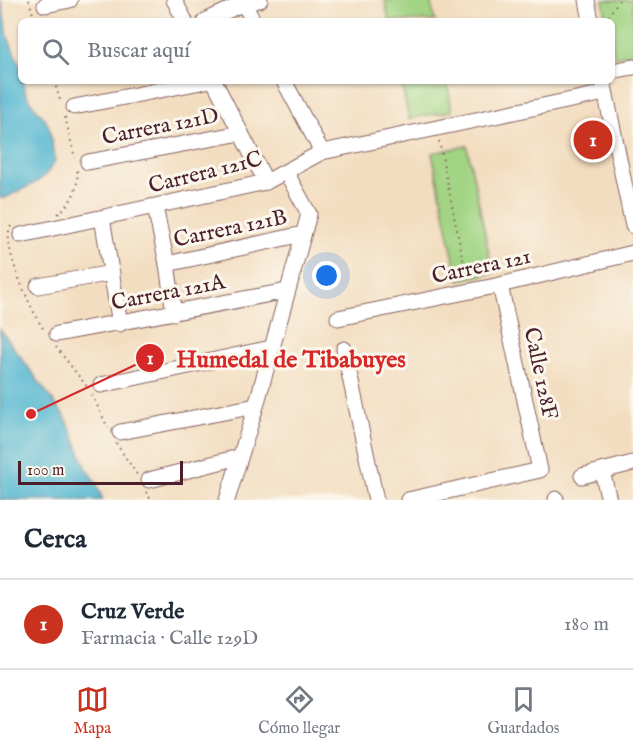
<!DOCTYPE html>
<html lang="es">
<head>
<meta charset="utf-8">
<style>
  :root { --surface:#fff; --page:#f2f2f3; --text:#1f2937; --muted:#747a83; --line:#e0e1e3; --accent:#c8321e }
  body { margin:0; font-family:"IM FELL English",serif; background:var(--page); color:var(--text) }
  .scale { position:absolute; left:18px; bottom:15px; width:165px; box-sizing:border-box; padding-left:6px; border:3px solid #4a1f2b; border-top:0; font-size:16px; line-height:21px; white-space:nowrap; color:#4a1f2b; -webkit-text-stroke:4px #fbf7ec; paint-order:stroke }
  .you { position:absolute; left:327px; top:276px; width:21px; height:21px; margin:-15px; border:4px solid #fff; border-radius:50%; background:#1a73e8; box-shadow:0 0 0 9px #1a73e833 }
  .badge { display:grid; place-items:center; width:39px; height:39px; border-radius:50%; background:var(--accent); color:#fff; font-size:20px; font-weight:700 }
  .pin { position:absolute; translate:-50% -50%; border:3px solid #fff; box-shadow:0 2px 6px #0006 }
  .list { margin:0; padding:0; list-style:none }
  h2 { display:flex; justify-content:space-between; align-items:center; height:78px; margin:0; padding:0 24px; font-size:26px }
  h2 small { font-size:20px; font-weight:400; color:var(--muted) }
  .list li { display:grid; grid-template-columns:39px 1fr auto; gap:18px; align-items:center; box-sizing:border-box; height:90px; padding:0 24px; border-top:2px solid var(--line) }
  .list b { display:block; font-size:22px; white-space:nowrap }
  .list p { margin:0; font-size:20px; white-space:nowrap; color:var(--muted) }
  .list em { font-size:20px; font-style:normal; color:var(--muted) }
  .icon { flex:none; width:33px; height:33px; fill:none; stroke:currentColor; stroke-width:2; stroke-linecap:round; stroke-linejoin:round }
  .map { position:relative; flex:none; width:633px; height:500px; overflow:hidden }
  .search { position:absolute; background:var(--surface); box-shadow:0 2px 4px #0004; left:18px; right:18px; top:18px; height:66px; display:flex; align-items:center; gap:15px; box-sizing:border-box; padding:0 21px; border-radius:9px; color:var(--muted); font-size:22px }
  .sheet { height:168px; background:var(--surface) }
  nav { display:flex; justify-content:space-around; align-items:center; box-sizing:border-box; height:84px; border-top:2px solid var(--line); background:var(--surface); font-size:16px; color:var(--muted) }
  nav a { display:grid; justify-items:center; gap:3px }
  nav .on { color:var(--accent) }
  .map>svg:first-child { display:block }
  .green { fill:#a2d484; stroke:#767a58; stroke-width:1.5 }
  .water { fill:#51b6d0; stroke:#4e6a7e; stroke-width:1.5 }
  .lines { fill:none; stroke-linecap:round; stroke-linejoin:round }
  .minor-casing { stroke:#85625f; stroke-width:17 }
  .path { stroke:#85625f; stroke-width:2; stroke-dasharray:1.5 4.5; stroke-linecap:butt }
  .minor { stroke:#fff; stroke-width:15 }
  .labels { text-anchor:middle; stroke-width:6; stroke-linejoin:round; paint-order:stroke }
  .street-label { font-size:22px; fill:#4a1f2b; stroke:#fbf7ec }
  .leader { fill:none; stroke:#d62828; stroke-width:2 }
  .callout-dot { fill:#d62828; stroke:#fbf7ec; stroke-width:2 }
  .mark-label { font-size:18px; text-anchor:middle; font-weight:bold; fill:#fff }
  .callout-label { font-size:24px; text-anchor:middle; font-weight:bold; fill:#d62828; stroke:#fbf7ec; stroke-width:6; stroke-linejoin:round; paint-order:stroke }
</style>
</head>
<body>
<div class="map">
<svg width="633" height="500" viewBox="0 0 633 500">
  <rect width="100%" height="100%" fill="#fbf7ec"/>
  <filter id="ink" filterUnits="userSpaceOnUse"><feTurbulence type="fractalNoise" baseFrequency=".0167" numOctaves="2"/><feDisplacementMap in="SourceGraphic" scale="12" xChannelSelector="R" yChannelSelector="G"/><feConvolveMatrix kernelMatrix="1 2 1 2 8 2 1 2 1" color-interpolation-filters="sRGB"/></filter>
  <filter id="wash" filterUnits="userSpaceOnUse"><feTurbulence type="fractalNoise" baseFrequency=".008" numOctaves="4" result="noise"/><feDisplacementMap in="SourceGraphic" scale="24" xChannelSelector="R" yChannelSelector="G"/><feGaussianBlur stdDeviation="1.35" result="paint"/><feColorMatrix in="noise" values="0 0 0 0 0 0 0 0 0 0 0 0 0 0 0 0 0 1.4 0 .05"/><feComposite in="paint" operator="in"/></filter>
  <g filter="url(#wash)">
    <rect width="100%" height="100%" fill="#f3ddc0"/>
    <g class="green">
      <path d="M385 0H430L435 21H389Z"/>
      <path d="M603 0H633V53L615 57 612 44V21H607Z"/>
      <path d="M401 81H447L452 111 409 119Z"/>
      <path d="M467 146 493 273 458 280 432 153Z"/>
    </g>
    <g class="water">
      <path d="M1 0 8 37 21 69V81H23C25 104 42 110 49 127 52 136 52 151 55 161 40 187 29 184 5 198H0Z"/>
      <path d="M0 329 67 420 87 469 96 483 103 500H0Z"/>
    </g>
  </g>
  <g filter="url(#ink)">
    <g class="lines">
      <defs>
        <g id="minor">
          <path d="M174 0 185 21"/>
          <path d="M242 0 253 21"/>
          <path d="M587 0 591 21"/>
          <path d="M45 5 70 0"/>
          <path d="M205 21 244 3 260 0"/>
          <path d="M612 71 633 67"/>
          <path d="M214 81 266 182"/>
          <path d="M284 81 322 152"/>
          <path d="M603 81 633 226"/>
          <path d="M74 107 206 81"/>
          <path d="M88 162 241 133"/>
          <path d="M155 207 167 264 174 313"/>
          <path d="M102 218 120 324"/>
          <path d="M21 235 266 182 322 152 605 93"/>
          <path d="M167 264 303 234"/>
          <path d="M38 286 112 273"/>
          <path d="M338 318 500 285 633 253"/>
          <path d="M57 334 287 291"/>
          <path d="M344 349 376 500"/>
          <path d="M101 385 271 348"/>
          <path d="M120 432 256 406"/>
          <path d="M602 471 609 500"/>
          <path d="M582 476 633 463"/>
          <path d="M149 480 239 457"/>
          <path d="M556 499V500"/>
          <path d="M227 500 256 406 309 214 286 172"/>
          <path d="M408 500 540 470 500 285"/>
        </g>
      </defs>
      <use href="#minor" class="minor-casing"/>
      <g class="path">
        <path d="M29 0 35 21"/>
        <path d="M605 21 619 0"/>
        <path d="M54 81 61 103"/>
        <path d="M65 117 75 158"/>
        <path d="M439 141 467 280"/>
        <path d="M58 214C72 202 79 189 77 170"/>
        <path d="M11 226C0 244 31 310 44 330"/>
        <path d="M56 347 88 388"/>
        <path d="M92 395 108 428"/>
        <path d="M116 443 138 476"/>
        <path d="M146 492 151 500"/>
      </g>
      <use href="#minor" class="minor"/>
    </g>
  </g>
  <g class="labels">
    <g class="street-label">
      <text transform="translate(160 125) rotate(-11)" y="8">Carrera 121D</text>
      <text transform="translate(205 171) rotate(-14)" y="8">Carrera 121C</text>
      <text transform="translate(230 227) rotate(-12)" y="8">Carrera 121B</text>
      <text transform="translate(481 265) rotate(-12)" y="8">Carrera 121</text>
      <text transform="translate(168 291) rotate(-11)" y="8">Carrera 121A</text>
      <text transform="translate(542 373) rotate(78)" y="8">Calle 128F</text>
    </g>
  </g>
  <path class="leader" d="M31 414L150 358"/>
  <g class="callout-dot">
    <circle cx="31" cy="414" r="6"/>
    <circle cx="150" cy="358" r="15"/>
  </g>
  <g class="mark-label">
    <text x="150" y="364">1</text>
  </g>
  <g class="callout-label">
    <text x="291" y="367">Humedal de Tibabuyes</text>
  </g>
</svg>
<div class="scale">100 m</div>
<div class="you"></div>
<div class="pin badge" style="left:593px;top:140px">1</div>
<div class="search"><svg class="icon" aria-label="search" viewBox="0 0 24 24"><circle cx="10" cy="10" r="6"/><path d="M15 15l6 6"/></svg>Buscar aquí</div>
</div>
<section class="sheet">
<h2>Cerca<small></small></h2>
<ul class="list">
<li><span class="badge">1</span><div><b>Cruz Verde</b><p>Farmacia · Calle 129D</p></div><em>180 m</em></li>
</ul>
</section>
<nav>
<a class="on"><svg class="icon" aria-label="map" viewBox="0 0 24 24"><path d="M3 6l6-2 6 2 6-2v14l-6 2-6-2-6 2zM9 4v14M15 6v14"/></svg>Mapa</a>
<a><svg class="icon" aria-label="directions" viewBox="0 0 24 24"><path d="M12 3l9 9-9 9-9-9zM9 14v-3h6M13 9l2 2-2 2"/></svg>Cómo llegar</a>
<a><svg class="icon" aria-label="saved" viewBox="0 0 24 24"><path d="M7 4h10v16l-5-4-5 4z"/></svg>Guardados</a>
</nav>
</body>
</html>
